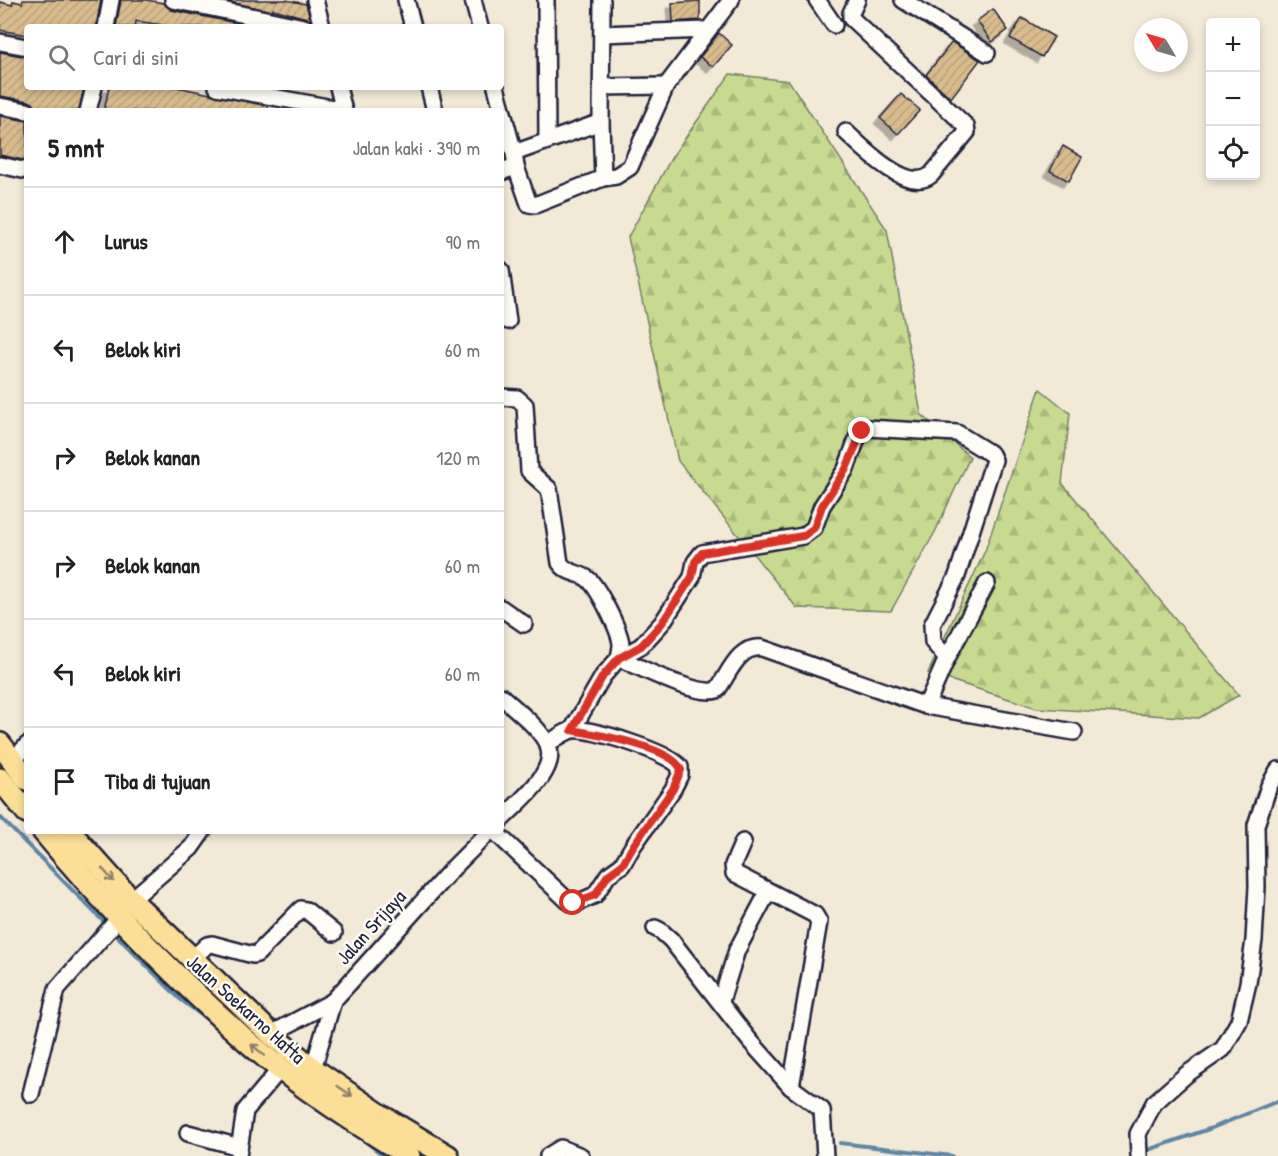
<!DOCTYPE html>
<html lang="id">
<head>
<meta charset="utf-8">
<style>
  :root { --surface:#fff; --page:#f2f2f2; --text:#222; --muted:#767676; --line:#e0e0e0 }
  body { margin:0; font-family:"Patrick Hand",sans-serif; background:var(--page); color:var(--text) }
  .controls { position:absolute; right:18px; top:18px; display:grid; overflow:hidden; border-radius:6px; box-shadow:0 3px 9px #0003 }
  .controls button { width:54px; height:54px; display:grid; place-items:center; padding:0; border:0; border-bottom:2px solid var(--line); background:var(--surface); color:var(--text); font:30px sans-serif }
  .compass { position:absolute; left:1134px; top:18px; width:54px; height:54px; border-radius:50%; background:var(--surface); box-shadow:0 3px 9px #0003; rotate:308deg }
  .stop { position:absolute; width:18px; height:18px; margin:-14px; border:4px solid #d93025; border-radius:50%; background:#fff }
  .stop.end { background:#d93025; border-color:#fff; box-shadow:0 2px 6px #0008 }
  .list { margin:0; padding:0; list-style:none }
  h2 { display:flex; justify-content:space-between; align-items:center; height:78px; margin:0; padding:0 24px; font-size:26px }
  h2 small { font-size:20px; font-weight:400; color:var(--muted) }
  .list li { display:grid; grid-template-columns:39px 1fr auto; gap:18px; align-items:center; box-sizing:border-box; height:108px; padding:0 24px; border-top:2px solid var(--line) }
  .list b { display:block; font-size:22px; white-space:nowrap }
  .list em { font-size:20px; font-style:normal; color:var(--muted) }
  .icon { flex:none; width:33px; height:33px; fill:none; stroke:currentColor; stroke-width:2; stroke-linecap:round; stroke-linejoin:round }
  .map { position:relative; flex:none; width:1278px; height:1156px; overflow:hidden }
  .search { position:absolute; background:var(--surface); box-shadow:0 3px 9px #0003; left:24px; top:24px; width:480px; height:66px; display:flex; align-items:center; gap:15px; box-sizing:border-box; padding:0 21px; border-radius:6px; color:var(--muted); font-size:22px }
  .panel { position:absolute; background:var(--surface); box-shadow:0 3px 9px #0003; left:24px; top:108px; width:480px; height:726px; border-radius:6px }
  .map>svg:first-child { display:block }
  .forest { fill:url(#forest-firs); stroke:#747e65; stroke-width:1.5 }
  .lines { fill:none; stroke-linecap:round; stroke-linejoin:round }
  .stream { stroke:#6086a5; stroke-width:4 }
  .building { fill:url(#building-hatch); stroke:#22223b; stroke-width:1.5; filter:url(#shadow) }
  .minor-casing { stroke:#22223b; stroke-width:20 }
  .highway-casing { stroke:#22223b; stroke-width:26 }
  .minor { stroke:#fdfcf7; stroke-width:15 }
  .highway { stroke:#fbdf96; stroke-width:21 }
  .oneway { stroke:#8e8068 }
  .route { stroke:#d93025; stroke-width:8 }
  .labels { text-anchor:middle; stroke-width:5; stroke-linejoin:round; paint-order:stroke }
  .street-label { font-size:20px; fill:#22223b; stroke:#fdfcf7 }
</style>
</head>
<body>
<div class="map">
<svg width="1278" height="1156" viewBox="0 0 1278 1156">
  <defs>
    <pattern id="forest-firs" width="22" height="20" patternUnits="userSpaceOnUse" patternTransform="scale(1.5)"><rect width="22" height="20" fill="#c7da8f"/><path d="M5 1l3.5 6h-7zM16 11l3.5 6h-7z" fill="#abbb7c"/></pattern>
    <pattern id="building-hatch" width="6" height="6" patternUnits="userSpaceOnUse" patternTransform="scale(1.5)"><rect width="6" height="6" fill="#d9bc8d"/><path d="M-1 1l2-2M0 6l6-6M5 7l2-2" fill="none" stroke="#baa17b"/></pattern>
    <filter id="shadow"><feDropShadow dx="-5.5" dy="5.5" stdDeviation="0" flood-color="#0004"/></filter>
  </defs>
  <rect width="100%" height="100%" fill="#f2e9d7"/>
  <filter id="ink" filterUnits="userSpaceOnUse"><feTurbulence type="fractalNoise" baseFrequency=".0167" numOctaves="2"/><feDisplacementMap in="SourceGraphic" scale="12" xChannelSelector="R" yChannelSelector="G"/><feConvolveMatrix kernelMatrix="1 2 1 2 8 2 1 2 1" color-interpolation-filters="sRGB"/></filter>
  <g filter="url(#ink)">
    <g class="forest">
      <path d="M730 74 789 81 887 230 921 414 970 457 935 532 891 611 797 608 678 461 628 237 672 157Z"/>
      <path d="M1040 389 1070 413 1062 483 1239 695 1199 718 1037 708 928 673 985 551Z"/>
    </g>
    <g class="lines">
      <g class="stream">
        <path d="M0 817 107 925"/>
        <path d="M112 931 180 999 217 1027"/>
        <path d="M356 1134 384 1156"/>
        <path d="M840 1143 952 1156"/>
        <path d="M1142 1152 1212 1128 1278 1101"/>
      </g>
    </g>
    <g class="building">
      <path d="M23 0H101L96 27H27V35L0 30V2L12 5 13 1 22 3Z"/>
      <path d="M121 0H146L164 3 171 10 256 27H161L163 25 136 21 135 27H116Z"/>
      <path d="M221 0H286L306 4 309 14 307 18 273 9 272 11Z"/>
      <path d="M700 1V20L673 22 672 3Z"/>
      <path d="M993 9 1008 30 992 42 977 21Z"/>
      <path d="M1022 18 1054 37 1042 57 1010 38Z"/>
      <path d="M719 33 732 45 713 67 700 57Z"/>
      <path d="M952 42 980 60 951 98 926 75Z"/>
      <path d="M0 52 27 57V87H84L79 111H47L36 109 34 104 29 101 0 96Z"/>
      <path d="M109 87H177L268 106V111H104Z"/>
      <path d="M901 94 920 110 898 134 880 118Z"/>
      <path d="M0 116 27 121V161L0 155Z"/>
      <path d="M1063 146 1082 157 1069 181 1050 171Z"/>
    </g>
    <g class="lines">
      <defs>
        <g id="minor">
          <path d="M173 0 304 27"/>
          <path d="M315 0 322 27"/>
          <path d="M406 0 413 27"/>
          <path d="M473 0 480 27"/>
          <path d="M546 0 547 141"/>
          <path d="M602 0 601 122 603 178"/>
          <path d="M817 0 834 25"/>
          <path d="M903 0 987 53"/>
          <path d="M106 27 111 0"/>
          <path d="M602 34 707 30"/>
          <path d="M0 42 27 47"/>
          <path d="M217 87 344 110"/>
          <path d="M338 87 344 111"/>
          <path d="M429 87 435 111"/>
          <path d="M496 87 514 153 516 167 529 204 535 205 603 178 616 176 630 167 666 86 731 0"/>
          <path d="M601 87 666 86"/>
          <path d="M0 106 27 111"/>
          <path d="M88 111 94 87"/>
          <path d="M846 132C862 147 907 194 931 175L967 132 966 126 851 18V13L857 0"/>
          <path d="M514 153 601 122"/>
          <path d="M0 165 27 171"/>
          <path d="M501 172 516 167"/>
          <path d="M501 270 508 321"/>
          <path d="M501 397 517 398 525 405 529 471 549 489 560 563C567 574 579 572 588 579 598 587 620 631 621 644 621 648 620 653 619 658 640 667 697 697 717 690 729 674 738 645 762 648L926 706 1074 732"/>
          <path d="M501 608 524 624"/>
          <path d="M501 696C515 709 539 727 547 744 561 770 517 803 501 820"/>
          <path d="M926 706 947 658 987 583"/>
          <path d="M572 730 603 676 619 658 641 646 662 623 692 577 695 562 702 553 803 536 814 528 822 506 846 469 858 436 867 428 957 433 991 454 994 460 957 576 932 625 933 642 947 658"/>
          <path d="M13 761 27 745"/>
          <path d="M494 831 568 901 571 903 579 902 595 895 608 875 622 865 633 846 673 789 680 775V767C669 752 591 728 573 730 565 731 554 740 547 744"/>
          <path d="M743 842 733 865 734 873 815 915 819 922 791 1087"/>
          <path d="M131 900 191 848 203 831"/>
          <path d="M655 928 661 931 671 940 750 1041 791 1087 822 1110 825 1156"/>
          <path d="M191 960 207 945 212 944 253 955 257 954 301 909 306 910 334 933"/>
          <path d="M721 1001 737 950 768 892"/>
          <path d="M271 1034 333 1001"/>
          <path d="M313 1069 333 1001 453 868 490 831"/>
          <path d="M31 1094 57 989 119 918"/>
          <path d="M188 1133 239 1147"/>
          <path d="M238 1156 245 1111 281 1068"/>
          <path d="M548 1156 561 1148 581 1156"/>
          <path d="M1139 1156 1138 1134 1154 1103 1187 1074 1223 1049 1239 1021 1248 983 1254 940 1257 887 1256 825 1269 786 1278 770"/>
        </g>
        <g id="highway">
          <path d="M0 744 27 779"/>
          <path d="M0 779 27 812"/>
          <path d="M43 831C106 907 176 978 249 1043 298 1086 354 1122 409 1156"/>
          <path d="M69 831 131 900 271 1034 313 1069 383 1117 448 1156"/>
        </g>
      </defs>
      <use href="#minor" class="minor-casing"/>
      <use href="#highway" class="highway-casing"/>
      <use href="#minor" class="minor"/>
      <use href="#highway" class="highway"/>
    </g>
    <defs><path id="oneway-shaft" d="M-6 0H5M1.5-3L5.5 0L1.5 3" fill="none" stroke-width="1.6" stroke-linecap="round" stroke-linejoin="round" transform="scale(1.5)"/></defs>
    <g class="oneway">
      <use href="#oneway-shaft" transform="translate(108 875) rotate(48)"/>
      <use href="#oneway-shaft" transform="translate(258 1050) rotate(-141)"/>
      <use href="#oneway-shaft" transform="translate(345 1091) rotate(34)"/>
    </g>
  </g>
  <g class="lines" filter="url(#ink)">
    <path class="route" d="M573 903 595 895 608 875 622 865 633 846 673 789 681 770C674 747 594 734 572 730L603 676 619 658 641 646 662 623 692 577 695 562 702 553 803 536 814 528 822 506 846 469 862 431"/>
  </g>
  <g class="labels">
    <g class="street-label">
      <text transform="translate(371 927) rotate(-48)" y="7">Jalan Srijaya</text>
      <text transform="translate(246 1009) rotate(42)" y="7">Jalan Soekarno Hatta</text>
    </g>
  </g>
</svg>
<div class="controls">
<button>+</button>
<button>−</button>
<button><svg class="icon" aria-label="locate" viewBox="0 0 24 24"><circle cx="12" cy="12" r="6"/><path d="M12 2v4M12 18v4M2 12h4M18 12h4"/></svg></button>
</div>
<svg class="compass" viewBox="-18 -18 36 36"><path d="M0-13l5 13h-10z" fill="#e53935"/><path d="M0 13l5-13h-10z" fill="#767676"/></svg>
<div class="stop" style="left:573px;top:903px"></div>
<div class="stop end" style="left:862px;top:431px"></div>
<div class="search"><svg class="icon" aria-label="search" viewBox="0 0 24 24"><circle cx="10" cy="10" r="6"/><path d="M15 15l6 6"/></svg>Cari di sini</div>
<section class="panel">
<h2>5 mnt<small>Jalan kaki · 390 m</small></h2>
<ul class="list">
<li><svg class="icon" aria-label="ahead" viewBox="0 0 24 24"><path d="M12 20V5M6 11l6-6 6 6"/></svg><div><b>Lurus</b></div><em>90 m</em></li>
<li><svg class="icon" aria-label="left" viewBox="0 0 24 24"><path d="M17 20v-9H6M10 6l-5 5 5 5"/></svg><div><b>Belok kiri</b></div><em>60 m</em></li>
<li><svg class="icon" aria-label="right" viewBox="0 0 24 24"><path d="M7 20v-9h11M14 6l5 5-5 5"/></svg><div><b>Belok kanan</b></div><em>120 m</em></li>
<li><svg class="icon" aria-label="right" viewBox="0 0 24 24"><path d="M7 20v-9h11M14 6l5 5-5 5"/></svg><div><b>Belok kanan</b></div><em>60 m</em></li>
<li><svg class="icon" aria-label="left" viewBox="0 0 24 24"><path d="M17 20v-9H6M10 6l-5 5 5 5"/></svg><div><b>Belok kiri</b></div><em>60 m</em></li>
<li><svg class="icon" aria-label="arrive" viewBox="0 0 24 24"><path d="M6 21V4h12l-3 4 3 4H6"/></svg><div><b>Tiba di tujuan</b></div></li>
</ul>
</section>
</div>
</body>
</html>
